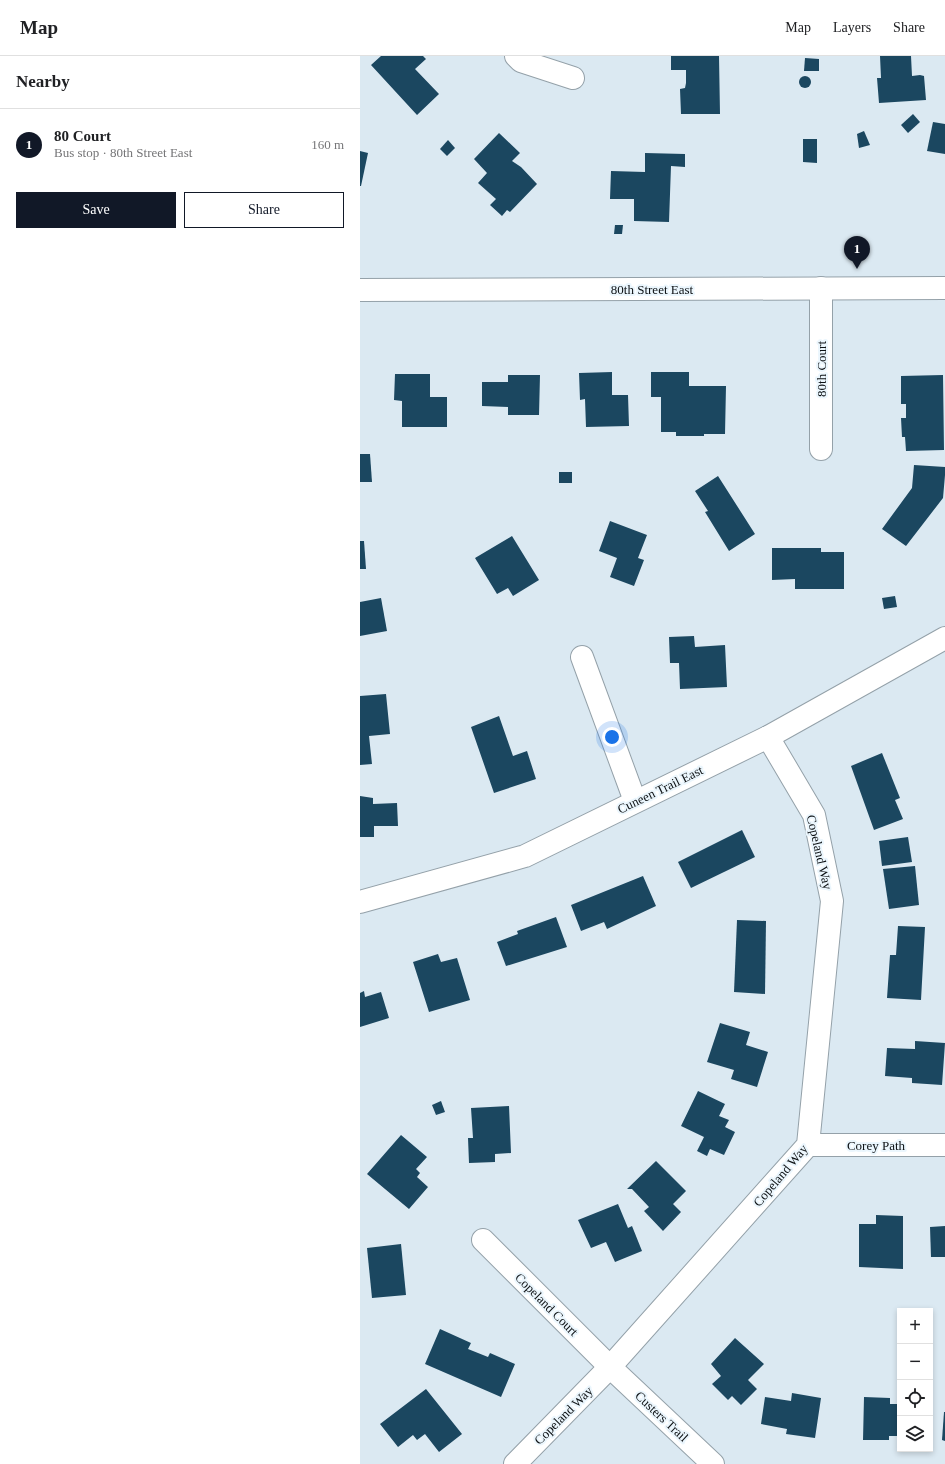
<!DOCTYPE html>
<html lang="en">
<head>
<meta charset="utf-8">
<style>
  :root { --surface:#fff; --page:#f2f2f2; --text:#202124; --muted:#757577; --line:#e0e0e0; --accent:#111827 }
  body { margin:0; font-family:"Times New Roman",serif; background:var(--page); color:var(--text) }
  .controls { position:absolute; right:12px; bottom:12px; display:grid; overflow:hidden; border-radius:0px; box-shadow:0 2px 6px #0003 }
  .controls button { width:36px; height:36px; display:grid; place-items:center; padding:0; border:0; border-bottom:1px solid var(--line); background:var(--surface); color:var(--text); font:20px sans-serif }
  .you { position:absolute; left:252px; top:681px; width:14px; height:14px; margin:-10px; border:3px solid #fff; border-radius:50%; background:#1a73e8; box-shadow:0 0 0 6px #1a73e833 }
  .badge { display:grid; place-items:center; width:26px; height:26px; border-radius:50%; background:var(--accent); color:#fff; font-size:13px; font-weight:700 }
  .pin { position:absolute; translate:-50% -33px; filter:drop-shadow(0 1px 2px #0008) }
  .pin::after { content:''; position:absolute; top:21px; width:14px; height:12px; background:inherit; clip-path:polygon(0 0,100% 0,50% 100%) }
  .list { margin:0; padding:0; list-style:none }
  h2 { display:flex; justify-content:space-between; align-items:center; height:52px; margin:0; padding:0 16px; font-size:17px }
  h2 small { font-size:13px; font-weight:400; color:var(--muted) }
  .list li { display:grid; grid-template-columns:26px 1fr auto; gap:12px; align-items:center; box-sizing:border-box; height:72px; padding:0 16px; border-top:1px solid var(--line) }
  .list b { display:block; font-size:15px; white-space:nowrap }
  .list p { margin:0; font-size:13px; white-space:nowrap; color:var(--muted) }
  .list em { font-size:13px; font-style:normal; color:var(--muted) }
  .actions { display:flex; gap:8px; padding:12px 16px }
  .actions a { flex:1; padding:9px 0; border:1px solid var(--accent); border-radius:0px; text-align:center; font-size:14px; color:var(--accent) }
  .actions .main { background:var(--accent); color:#fff }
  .icon { flex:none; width:22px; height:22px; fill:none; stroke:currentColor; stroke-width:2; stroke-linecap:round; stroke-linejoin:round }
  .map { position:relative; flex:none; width:585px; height:1408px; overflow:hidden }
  header { display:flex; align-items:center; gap:24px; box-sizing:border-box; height:56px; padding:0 20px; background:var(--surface); border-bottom:1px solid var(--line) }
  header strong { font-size:19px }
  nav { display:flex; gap:22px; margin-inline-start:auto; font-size:14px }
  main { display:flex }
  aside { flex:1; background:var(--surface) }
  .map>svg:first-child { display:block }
  .building { fill:#1b4760 }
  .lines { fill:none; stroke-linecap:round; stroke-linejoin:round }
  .minor-casing { stroke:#94a1a9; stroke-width:24 }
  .tertiary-casing { stroke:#94a1a9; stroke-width:24 }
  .minor { stroke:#fff; stroke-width:22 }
  .tertiary { stroke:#fff; stroke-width:22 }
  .labels { text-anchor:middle; stroke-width:4; stroke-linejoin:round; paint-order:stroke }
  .street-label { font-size:13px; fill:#0c1013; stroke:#ebf6fd }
</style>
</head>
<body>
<header>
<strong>Map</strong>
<nav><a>Map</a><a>Layers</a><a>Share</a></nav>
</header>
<main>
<aside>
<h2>Nearby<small></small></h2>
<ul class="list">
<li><span class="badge">1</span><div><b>80 Court</b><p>Bus stop · 80th Street East</p></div><em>160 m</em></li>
</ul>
<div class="actions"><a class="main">Save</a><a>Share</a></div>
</aside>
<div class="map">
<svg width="585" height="1408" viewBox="0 0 585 1408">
  <rect width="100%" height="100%" fill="#dbe9f2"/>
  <g class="building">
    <path d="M21 0H63L66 3 55 13 79 38 57 59 11 9Z"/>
    <path d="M311 0H359L360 58H321L320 33 325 32 326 27V14H311Z"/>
    <path d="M520 0H551L552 20 560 19 564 20 566 44 519 47 517 22H521Z"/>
    <path d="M445 2 459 3V15H444Z"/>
    <circle cx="445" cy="26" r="6"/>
    <path d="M553 58 560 66 548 77 541 69Z"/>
    <path d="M573 66 585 68V98L567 95Z"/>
    <path d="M504 75 510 89 499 92 497 78Z"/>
    <path d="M139 77 160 97 152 105 161 111 177 128 150 156 147 154 142 160 130 149 136 143 118 127 127 117 114 103Z"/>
    <path d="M443 83H457V107L443 106Z"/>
    <path d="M88 84 95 92 87 100 80 93Z"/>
    <path d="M0 95 8 97 1 130H0Z"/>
    <path d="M285 97 325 98V111L311 110 309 166 274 165V143H250L251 115 285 116Z"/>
    <path d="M255 169H263L262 178H254Z"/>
    <path d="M252 316V339H268L269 370 226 371 225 343 220 344 219 317Z"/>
    <path d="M291 316H329V330H366L365 378H344V380H316V376H301V341H291Z"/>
    <path d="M35 318H70V341H87V371H42V345L34 344Z"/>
    <path d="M148 319H180L179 359H148V351L122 350V326H148Z"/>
    <path d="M583 319 584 394 546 395 545 381H542L541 362H546V348H541V320Z"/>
    <path d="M0 398H10L12 426H0Z"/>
    <path d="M554 409 585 411V419L583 442 546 490 522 473 552 432Z"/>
    <rect x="199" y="416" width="13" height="11"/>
    <path d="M358 420 395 478 369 495 345 456 348 455 335 435Z"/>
    <path d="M250 465 287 479 278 502 284 504 274 530 250 521 257 502 239 495Z"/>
    <path d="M152 480 179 524 153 540 148 532 137 538 115 502Z"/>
    <path d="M0 485H4L6 513H0Z"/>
    <path d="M412 492H461V496H484V533H435V523L412 524Z"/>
    <path d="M535 540 537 551 524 553 522 542Z"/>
    <path d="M21 542 27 575 0 580V546Z"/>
    <path d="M334 580 335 591 365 589 367 631 320 633 319 607H310L309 581Z"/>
    <path d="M26 638 30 678 9 680 12 708 0 709V640Z"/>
    <path d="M139 660 153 700 167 695 176 723 134 737 111 671Z"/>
    <path d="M522 697 540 742 535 744 543 763 514 774 491 710Z"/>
    <path d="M0 740 13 742V748L37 747 38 770H14V781H0Z"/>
    <path d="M382 774 395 801 331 832 318 806Z"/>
    <path d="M548 781 552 806 522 810 519 785Z"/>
    <path d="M555 810 559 849 529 853 523 813Z"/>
    <path d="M283 820 296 850 247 873 244 866 221 875 211 849Z"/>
    <path d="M196 861 207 891 146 910 137 886 158 878 157 875Z"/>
    <path d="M377 864 406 865 405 938 374 936Z"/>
    <path d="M538 870 565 871 561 944 527 942 530 899H536Z"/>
    <path d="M78 898 81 906 97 902 110 944 69 956 53 906Z"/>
    <path d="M4 935 5 941 21 936 29 962 0 971V937Z"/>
    <path d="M360 967 390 976 386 989 408 996 397 1031 371 1023 374 1014 347 1006Z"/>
    <path d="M555 985 585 987 582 1029 552 1027V1022L525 1020 527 992 555 993Z"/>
    <path d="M338 1035 365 1048 359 1060 369 1064 365 1071 375 1076 364 1099 350 1093 347 1100 337 1095 344 1081 321 1070Z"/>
    <path d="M81 1045 85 1056 76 1059 72 1049Z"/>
    <path d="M149 1050 151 1097 135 1098V1106L109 1107 108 1082H113L111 1052Z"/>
    <path d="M41 1079 67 1101 56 1113 60 1117 57 1121 68 1131 49 1153 7 1118Z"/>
    <path d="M296 1105 326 1135 313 1148 321 1156 303 1175 284 1155 289 1151 272 1133H267Z"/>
    <path d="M258 1148 268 1172 272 1170 282 1195 255 1206 246 1186 231 1192 218 1164Z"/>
    <path d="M516 1159 543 1160V1213L499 1211V1168H516Z"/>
    <path d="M585 1170V1201H571L570 1171Z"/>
    <path d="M41 1188 46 1239 12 1242 7 1192Z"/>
    <path d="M80 1273 111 1287 108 1293 128 1301 130 1297 155 1308 141 1341 65 1308Z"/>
    <path d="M375 1282 404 1308 388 1324 397 1333 381 1349 372 1340 368 1344 352 1328 361 1320 351 1308Z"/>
    <path d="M538 1332H540V1374H537V1380H529V1384H503L504 1341 530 1342V1348H537Z"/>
    <path d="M66 1333 102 1378 79 1396 65 1378 57 1384 53 1379 38 1391 20 1368Z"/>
    <path d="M432 1337 461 1342 455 1382 426 1378 427 1373 401 1368 405 1341 431 1345Z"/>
    <path d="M584 1356H585V1385L582 1384Z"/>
  </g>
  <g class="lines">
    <defs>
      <g id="minor">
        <path d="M156 0 161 5 213 22"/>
        <path d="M461 232V393"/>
        <path d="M222 601 275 745"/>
        <path d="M0 846 165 800 408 681 585 582"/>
        <path d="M448 1089H585"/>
        <path d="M123 1184 250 1311 353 1408"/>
        <path d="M155 1408 250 1311 448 1089 472 845 454 759 408 681"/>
      </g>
      <path id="tertiary" d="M0 234 585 232"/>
    </defs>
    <use href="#minor" class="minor-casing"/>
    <use href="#tertiary" class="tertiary-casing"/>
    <use href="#minor" class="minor"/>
    <use href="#tertiary" class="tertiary"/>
  </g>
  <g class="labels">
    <g class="street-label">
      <text x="292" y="238">80th Street East</text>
      <text transform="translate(461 313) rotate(-90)" y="5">80th Court</text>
      <text transform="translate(300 733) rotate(-26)" y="5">Cuneen Trail East</text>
      <text transform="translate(460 796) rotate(77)" y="5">Copeland Way</text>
      <text x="516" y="1094">Corey Path</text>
      <text transform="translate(420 1119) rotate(-50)" y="5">Copeland Way</text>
      <text transform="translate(187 1248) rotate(45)" y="5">Copeland Court</text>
      <text transform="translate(203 1359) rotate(-45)" y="5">Copeland Way</text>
      <text transform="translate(302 1360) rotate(43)" y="5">Custers Trail</text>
    </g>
  </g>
</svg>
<div class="controls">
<button>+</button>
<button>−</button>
<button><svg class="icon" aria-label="locate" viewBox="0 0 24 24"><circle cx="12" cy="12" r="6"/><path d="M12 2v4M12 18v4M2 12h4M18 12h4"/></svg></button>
<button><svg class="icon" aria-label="layers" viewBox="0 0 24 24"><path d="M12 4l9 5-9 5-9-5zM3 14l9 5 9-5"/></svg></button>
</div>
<div class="you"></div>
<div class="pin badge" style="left:497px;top:213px">1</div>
</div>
</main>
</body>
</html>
